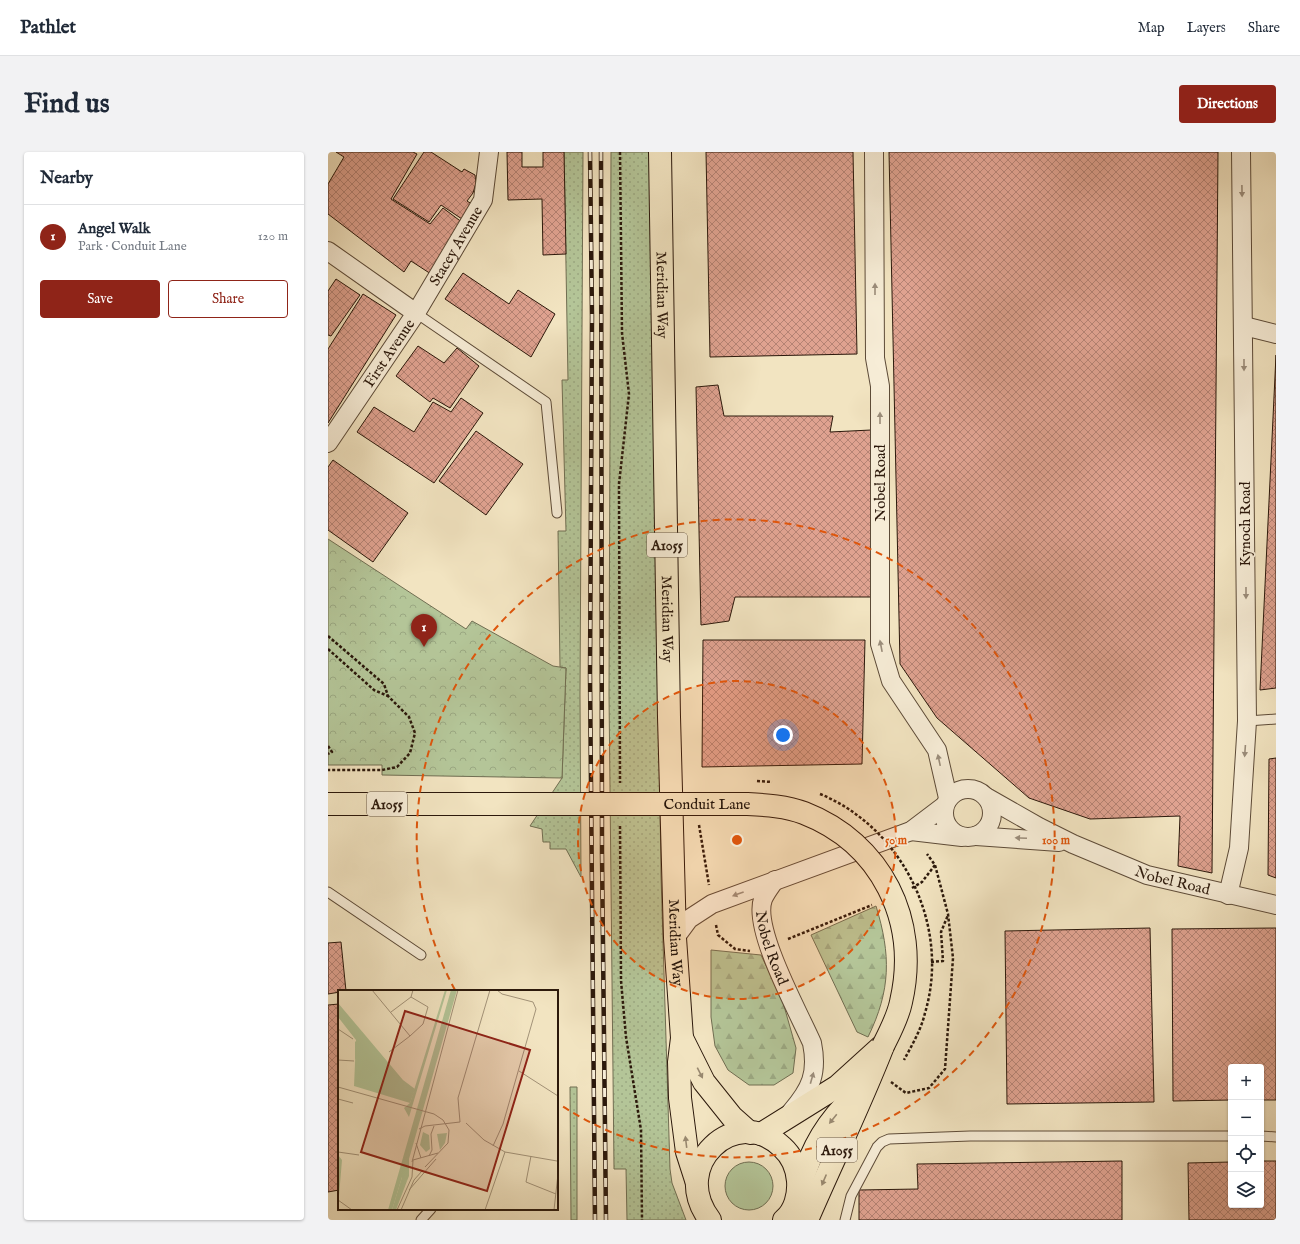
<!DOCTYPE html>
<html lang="en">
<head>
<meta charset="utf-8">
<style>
  :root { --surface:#fff; --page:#f2f2f3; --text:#1f2937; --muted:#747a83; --line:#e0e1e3; --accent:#8f2418 }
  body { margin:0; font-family:"IM FELL English",serif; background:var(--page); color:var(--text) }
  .controls { position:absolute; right:12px; bottom:12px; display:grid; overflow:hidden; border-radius:4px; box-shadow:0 1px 3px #0004 }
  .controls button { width:36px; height:36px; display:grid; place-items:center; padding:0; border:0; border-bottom:1px solid var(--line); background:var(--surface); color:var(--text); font:20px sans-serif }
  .you { position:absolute; left:455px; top:583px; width:14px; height:14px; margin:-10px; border:3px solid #fff; border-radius:50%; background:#1a73e8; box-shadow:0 0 0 6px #1a73e833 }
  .badge { display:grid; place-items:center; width:26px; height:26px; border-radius:50%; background:var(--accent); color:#fff; font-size:13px; font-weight:700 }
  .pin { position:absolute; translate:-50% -33px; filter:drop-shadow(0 1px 2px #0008) }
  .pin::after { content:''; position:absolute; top:21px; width:14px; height:12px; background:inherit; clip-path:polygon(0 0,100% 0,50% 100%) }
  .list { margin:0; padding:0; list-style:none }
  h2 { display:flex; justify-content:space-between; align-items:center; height:52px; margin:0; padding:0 16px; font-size:17px }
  h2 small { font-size:13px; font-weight:400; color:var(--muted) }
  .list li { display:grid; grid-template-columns:26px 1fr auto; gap:12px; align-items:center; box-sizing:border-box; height:64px; padding:0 16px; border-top:1px solid var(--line) }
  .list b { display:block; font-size:15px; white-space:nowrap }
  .list p { margin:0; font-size:13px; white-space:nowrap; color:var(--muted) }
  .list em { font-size:13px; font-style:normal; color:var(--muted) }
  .actions { display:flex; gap:8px; padding:12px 16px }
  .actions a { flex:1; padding:9px 0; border:1px solid var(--accent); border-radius:4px; text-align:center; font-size:14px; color:var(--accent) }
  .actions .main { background:var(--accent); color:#fff }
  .icon { flex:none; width:22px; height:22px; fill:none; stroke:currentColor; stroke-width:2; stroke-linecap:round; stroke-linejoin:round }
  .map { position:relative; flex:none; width:948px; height:1068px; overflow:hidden; border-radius:4px }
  header { display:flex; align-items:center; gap:24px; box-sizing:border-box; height:56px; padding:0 20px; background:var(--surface); border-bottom:1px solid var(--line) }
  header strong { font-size:19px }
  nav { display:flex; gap:22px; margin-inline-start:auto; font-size:14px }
  .intro { display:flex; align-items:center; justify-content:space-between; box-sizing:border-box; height:96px; padding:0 24px }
  h1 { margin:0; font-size:28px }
  .button { padding:10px 18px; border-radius:4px; background:var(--accent); color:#fff; font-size:14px; font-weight:700 }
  main { display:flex; gap:24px; padding:0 24px }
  aside { flex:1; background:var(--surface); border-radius:4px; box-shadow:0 1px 3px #0004 }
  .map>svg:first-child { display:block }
  .grass { fill:url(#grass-dots); stroke:#706e52 }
  .forest { fill:url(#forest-firs); stroke:#706e52 }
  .park { fill:url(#park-crowns); stroke:#706e52 }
  .garden { fill:#b4c598; stroke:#706e52 }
  .building { fill:url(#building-cross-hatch); stroke:#2b180b }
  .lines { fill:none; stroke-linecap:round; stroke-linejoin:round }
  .service-casing { stroke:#5d4b38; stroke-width:11 }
  .minor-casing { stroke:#5d4b38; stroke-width:20 }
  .primary-casing { stroke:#2b180b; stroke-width:24 }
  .path { stroke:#2b180b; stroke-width:2.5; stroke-dasharray:3 2; stroke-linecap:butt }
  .service { stroke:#f7edd7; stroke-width:9 }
  .minor { stroke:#f7edd7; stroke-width:18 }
  .primary { stroke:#f2e4c1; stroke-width:22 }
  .rail-casing { stroke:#2b180b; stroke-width:4.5 }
  .rail { stroke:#f7edd7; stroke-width:3; stroke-dasharray:9; stroke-linecap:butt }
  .primary-bridge-casing { stroke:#2b180b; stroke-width:24; stroke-linecap:butt }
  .path-bridge { stroke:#2b180b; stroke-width:2.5; stroke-dasharray:3 2; stroke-linecap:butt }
  .primary-bridge { stroke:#f2e4c1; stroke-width:22 }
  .oneway { fill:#9b8d7b }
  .oneway2 { fill:#98886f }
  .ring { fill:none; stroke:#df560c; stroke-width:2; stroke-dasharray:7 5 }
  .labels { text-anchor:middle; stroke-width:3.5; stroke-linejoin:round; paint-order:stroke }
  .shield { fill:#f7edd7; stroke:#685848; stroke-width:1 }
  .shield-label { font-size:14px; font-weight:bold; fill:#2b180b }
  .street-label { font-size:15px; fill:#2b180b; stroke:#f7edd7 }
  .inset-road { fill:none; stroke:#a29278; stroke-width:1 }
  .view { fill:#8f2418; fill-opacity:0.15; stroke:#8f2418; stroke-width:2 }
  .inset-edge { fill:none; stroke:#2b180b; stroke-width:2 }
  .centre { fill:#df560c; stroke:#f7edd7; stroke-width:2 }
  .ring-label { font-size:12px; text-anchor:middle; font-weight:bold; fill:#df560c; stroke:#f7edd7; stroke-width:3.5; stroke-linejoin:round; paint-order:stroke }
</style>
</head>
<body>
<header>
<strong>Pathlet</strong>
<nav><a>Map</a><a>Layers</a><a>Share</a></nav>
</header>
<div class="intro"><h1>Find us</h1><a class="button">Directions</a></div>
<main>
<aside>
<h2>Nearby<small></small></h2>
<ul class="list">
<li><span class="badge">1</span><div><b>Angel Walk</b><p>Park · Conduit Lane</p></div><em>120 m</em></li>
</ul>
<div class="actions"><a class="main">Save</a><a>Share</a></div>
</aside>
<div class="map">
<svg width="948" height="1068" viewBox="0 0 948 1068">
  <defs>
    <pattern id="grass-dots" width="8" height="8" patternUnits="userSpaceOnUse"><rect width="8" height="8" fill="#b4c598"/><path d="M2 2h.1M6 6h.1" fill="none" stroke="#9ba882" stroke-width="1.8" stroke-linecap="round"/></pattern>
    <pattern id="forest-firs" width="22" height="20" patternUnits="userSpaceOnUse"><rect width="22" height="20" fill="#b4c598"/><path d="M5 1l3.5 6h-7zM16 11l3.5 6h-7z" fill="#9ba882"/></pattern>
    <pattern id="park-crowns" width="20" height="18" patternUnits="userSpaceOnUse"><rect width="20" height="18" fill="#b4c598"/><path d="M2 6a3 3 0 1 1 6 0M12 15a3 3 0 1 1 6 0" fill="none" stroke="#9ba882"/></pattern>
    <pattern id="building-cross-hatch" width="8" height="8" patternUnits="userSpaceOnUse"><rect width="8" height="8" fill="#dfa290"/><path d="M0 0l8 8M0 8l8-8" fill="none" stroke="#b58374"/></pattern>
  </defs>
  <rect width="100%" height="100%" fill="#f2e4c1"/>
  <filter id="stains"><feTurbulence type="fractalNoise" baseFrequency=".005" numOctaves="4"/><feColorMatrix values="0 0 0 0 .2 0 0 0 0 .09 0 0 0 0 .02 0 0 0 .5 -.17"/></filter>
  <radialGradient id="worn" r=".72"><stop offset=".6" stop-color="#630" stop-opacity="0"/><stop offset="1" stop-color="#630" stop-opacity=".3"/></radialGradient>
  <g class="grass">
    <path d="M236 0H255L252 542 253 725 238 697H222V690H215L214 677 202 674 234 626 238 516 232 515 230 379H238L234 228H240Z"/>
    <path d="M283 0H323L333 724 342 1017 344 1031 358 1068H299L298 1017H286L281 542Z"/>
    <path d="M242 935H249V1068H243Z"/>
  </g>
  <g class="forest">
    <path d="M548 754C563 803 563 838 540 885L529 880 483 783Z"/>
    <path d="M383 798 433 803 454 847 468 896 465 921 446 933H421L400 918 387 894 383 865Z"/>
  </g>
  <path class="park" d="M0 387 138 477 144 469 225 514 238 516 234 626 54 623V613H0Z"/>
  <circle class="garden" cx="421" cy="1034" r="24"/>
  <g class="building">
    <path d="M8 0H85L89 2 63 47 102 72 115 56 135 71 103 122 83 109 76 120 0 62V32L16 5Z"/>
    <path d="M96 0H103L134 20 136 17 147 23 148 31 145 41 139 49 147 54 137 69 113 53 101 70 65 47Z"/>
    <path d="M179 0H194V15H215V0H236L238 102 215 103 214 47 180 48Z"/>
    <path d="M378 0H525L529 202 382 205Z"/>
    <path d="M561 0H890L884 721 850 714 852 664 762 667 701 646 609 566 572 512Z"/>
    <path d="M135 121 181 152 190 138 227 162 203 205 117 147Z"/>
    <path d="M8 127 32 143 3 184 0 183V139Z"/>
    <path d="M35 142 68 163 0 271V197Z"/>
    <path d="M90 194 116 211 129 196 151 214 122 256 105 246 102 250 68 224Z"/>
    <path d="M948 203V536L932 538Z"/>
    <path d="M390 233 396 264H505L502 280 543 278 547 445H407L401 469 373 473 368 235Z"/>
    <path d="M133 246 155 261 106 331 29 280 46 255 86 280 105 250 123 260Z"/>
    <path d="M148 279 195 312 158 363 111 329Z"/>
    <path d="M5 308 80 361 45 410 0 378V315Z"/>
    <path d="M375 488H537L534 612 374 615Z"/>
    <path d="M948 606V726L940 723 941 607Z"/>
    <path d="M822 776 826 950 679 952 677 779Z"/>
    <path d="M948 776V948H933V915H903V948L845 949 844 777Z"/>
    <path d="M13 790 18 839 0 842V791Z"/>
    <path d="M11 852V1038L0 1040V853Z"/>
    <path d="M794 1009V1068H531V1038L590 1037 589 1012Z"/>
    <path d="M933 1009H948V1068H861L860 1011 903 1010V1053H933Z"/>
  </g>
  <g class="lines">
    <defs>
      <g id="service">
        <path d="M88 161 218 250 229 361"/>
        <path d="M919 569 948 567"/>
        <path d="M0 740 93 803"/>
        <path d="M933 984 948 985"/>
        <path d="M93 1068 103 1057"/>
        <path d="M517 1068 523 1044 549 995 554 990 561 987 642 984H903"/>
      </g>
      <g id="minor">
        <path d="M546 0 547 206 552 234V492L563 529 609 598 620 646"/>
        <path d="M0 99 88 161 0 291"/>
        <path id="s1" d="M88 161 155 48 161 0"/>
        <path d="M916 174 948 182"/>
        <circle cx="640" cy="661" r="24"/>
        <path id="s2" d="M660 646 711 675 745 692 819 723 948 753"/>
        <path d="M583 679 634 685"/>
        <path d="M648 684 731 690"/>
        <path id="s3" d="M447 728C443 734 438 740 435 747 424 777 471 861 484 891 490 921 483 937 463 960"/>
        <path d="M900 743 911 696 919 569 913 0"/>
        <path d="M347 786 361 767 384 752 583 679 616 654"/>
      </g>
      <g id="primary">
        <path id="s4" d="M332 0 341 565 347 786 354 886 351 910 352 946 359 1000 368 1028"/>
        <path d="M0 652H117"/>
        <path d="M354 886 376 930 404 965 422 981"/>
        <path d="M433 982 510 934 553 895"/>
        <path d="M472 1035C484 994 499 970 529 941"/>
        <path d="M382 1068C340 1013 408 951 454 995 464 1004 469 1016 470 1029 471 1043 467 1059 456 1068"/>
        <path d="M479 1068C504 1010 532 953 555 894"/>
      </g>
    </defs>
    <use href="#service" class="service-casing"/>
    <use href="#minor" class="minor-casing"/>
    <use href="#primary" class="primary-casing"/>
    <g class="path">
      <path d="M292 0 294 181 301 242 291 332 292 631"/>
      <path d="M0 484 56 532 60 544 81 565 87 581 82 601 69 615 54 618H0"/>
      <path d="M0 497 46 538 60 544"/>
      <path d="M0 594 4 600 0 602"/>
      <path d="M371 673 381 733"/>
      <path d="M292 674 293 829 298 885 313 978 314 1068"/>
      <path d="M584 736 594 730 607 713"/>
      <path d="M388 773 390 783 407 797 422 799"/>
      <path d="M460 787 544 753"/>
      <path d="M603 810 615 809 613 780 620 763"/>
      <path d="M563 930 578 941 601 936 617 917 625 806 620 762 607 713 599 702"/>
    </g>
    <use href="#service" class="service"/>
    <use href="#minor" class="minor"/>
    <use href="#primary" class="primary"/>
    <defs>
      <g id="rail">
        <path d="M262 0 264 164 262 523 267 1068"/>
        <path d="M273 0 274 702 278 1068"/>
      </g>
    </defs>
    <use href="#rail" class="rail-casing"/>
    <use href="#rail" class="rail"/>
    <defs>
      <g id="primary-bridge">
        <path id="s5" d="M117 652H419C438 653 458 654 476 661 553 691 592 768 573 850 570 865 562 880 555 894"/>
      </g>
    </defs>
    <use href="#primary-bridge" class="primary-bridge-casing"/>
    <g class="path-bridge">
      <path d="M429 629 444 630"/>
      <path d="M492 642C575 676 623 774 597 861 593 878 584 893 576 908"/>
    </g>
    <use href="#primary-bridge" class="primary-bridge"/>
  </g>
  <defs><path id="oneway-solid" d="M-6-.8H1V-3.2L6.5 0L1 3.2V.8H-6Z"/></defs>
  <g class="oneway">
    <use href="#oneway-solid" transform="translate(914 39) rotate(89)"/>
    <use href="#oneway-solid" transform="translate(547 137) rotate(-90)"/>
    <use href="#oneway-solid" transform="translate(916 213) rotate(90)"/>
    <use href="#oneway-solid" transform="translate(552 266) rotate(-90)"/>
    <use href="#oneway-solid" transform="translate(918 441) rotate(90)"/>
    <use href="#oneway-solid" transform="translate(553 494) rotate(-101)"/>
    <use href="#oneway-solid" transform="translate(917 599) rotate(94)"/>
    <use href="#oneway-solid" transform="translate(611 608) rotate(-102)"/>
    <use href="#oneway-solid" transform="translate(693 686) rotate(-177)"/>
    <use href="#oneway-solid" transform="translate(410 742) rotate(160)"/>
    <use href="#oneway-solid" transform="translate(484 926) rotate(-74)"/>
  </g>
  <g class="oneway2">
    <use href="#oneway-solid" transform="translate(372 921) rotate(63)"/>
    <use href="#oneway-solid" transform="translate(505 967) rotate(129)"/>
    <use href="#oneway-solid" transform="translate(358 990) rotate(-97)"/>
    <use href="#oneway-solid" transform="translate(496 1028) rotate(113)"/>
  </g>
  <circle cx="409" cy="688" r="159" fill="#df560c" fill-opacity=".12"/>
  <g class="ring">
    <circle cx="409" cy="688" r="159"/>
    <path d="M127 838A319 319 0 1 1 231 952"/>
  </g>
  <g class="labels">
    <g class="shield">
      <rect x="319" y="381" width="40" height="24" rx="3"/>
      <rect x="39" y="640" width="40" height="24" rx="3"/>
      <rect x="489" y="986" width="40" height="24" rx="3"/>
    </g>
    <g class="shield-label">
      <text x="339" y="398">A1055</text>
      <text x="59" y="657">A1055</text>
      <text x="509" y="1003">A1055</text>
    </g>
    <g class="street-label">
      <text dy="5" stroke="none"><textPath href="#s1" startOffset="78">Stacey Avenue</textPath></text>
      <text dy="5" stroke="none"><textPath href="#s4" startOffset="143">Meridian Way</textPath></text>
      <text transform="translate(61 201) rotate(-56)" y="5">First Avenue</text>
      <text transform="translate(552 331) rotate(-90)" y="5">Nobel Road</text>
      <text transform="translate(917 372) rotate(-90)" y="5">Kynoch Road</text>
      <text dy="5" stroke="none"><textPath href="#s4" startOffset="467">Meridian Way</textPath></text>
      <text dy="5" stroke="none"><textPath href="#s5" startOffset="262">Conduit Lane</textPath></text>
      <text dy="5" stroke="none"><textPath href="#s2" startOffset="203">Nobel Road</textPath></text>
      <text dy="5" stroke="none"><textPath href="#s4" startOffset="791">Meridian Way</textPath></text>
      <text dy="5" stroke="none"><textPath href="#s3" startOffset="73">Nobel Road</textPath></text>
    </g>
  </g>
  <g transform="translate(10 838)">
    <rect width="220" height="220" fill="#f2e4c1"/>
    <path d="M107 0H109L71 127 66 118 72 113ZM113 0H119L71 169V186L69 191 64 187 54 220H50Z" fill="#b4c598"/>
    <path d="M85 142 91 145 92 159 88 162 82 155ZM109 143 107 153 102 160 99 144ZM64 187H67L69 191 58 220H54Z" fill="#b4c598"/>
    <path d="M0 13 65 90 77 99 72 113 16 96 18 50 0 27ZM0 165 4 170 1 206 0 205Z" fill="#b4c598"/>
    <path d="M17 51 30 66 28 69H17Z" fill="#b4c598"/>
    <path class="inset-road" d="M34 0 72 46 51 62M53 22 73 7 75 0M0 39 15 49M72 46 85 34 90 17 73 7M0 70 16 71M181 81 220 106M0 97 96 124 105 130 111 140 110 153 87 177M0 109 15 113M122 132 120 108 152 0M128 133 146 150 167 162 219 171M81 139 87 136 122 132M78 153 83 168M155 156 165 134 198 19 195 12 164 4 159 0M0 162 21 165M91 166 94 160 93 144 96 136M193 166 188 192 218 204M74 172 120 0M71 200 98 169M0 210 14 220M59 220 74 187 75 170 100 163M63 220 76 190 84 181M147 220 167 162M216 220 220 184"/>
    <path class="view" d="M67 21 192 60 149 201 23 162Z"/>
    <rect width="220" height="220" class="inset-edge"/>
  </g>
  <circle cx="409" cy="688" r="6" class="centre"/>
  <g class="ring-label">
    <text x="568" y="692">50 m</text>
    <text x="728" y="692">100 m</text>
  </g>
  <rect width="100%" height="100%" filter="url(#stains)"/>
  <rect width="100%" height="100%" fill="url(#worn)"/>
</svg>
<div class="controls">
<button>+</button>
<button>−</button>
<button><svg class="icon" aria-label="locate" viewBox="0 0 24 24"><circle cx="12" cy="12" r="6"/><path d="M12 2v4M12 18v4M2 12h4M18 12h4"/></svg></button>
<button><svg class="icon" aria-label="layers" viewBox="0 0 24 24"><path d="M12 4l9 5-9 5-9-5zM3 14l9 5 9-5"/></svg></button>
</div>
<div class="you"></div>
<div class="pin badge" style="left:96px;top:495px">1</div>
</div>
</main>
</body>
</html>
